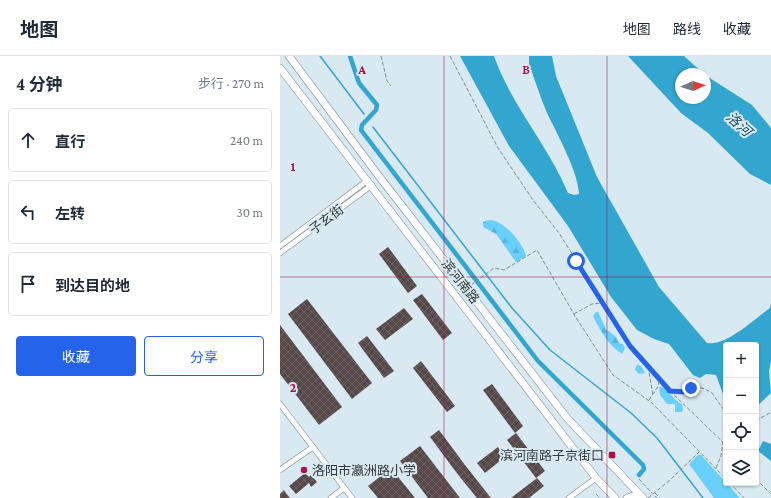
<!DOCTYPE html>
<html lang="zh">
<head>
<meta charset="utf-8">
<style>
  :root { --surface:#fff; --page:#f6f6f7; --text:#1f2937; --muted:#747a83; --line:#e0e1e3; --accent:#2563eb }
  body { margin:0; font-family:"Crimson Pro","Noto Sans SC",serif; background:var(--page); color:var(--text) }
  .controls { position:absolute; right:12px; bottom:12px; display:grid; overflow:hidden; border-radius:4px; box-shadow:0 1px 3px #0004 }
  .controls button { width:36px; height:36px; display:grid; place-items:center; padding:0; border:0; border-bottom:1px solid var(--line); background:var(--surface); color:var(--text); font:20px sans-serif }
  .compass { position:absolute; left:395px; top:12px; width:36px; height:36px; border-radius:50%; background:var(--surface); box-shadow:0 1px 3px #0004; rotate:87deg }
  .stop { position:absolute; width:12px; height:12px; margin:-9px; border:3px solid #2563eb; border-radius:50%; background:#fff }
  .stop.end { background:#2563eb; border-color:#fff; box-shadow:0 1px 4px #0008 }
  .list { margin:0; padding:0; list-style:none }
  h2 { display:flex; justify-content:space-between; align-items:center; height:52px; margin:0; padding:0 16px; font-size:17px }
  h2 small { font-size:13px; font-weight:400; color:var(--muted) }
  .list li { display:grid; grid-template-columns:26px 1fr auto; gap:12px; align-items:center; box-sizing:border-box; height:64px; margin:0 8px 8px; padding:0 8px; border:1px solid var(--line); border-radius:4px }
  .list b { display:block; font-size:15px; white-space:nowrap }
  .list em { font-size:13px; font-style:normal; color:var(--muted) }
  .actions { display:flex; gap:8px; padding:12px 16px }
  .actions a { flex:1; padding:9px 0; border:1px solid var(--accent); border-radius:4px; text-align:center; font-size:14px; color:var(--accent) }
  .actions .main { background:var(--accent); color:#fff }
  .icon { flex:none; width:22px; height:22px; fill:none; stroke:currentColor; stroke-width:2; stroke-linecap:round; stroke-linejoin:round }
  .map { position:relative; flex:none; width:491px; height:442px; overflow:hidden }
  header { display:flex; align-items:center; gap:24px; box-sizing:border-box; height:56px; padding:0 20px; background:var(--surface); border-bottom:1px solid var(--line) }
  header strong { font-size:19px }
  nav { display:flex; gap:22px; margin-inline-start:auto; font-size:14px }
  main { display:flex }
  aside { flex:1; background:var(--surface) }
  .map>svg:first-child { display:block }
  .grass { fill:#68d0fb }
  .forest { fill:url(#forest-firs) }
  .water { fill:#33a6d0 }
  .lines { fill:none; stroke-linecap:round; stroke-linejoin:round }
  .stream { stroke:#33a6d0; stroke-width:1.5 }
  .canal { stroke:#33a6d0; stroke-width:4.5 }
  .building { fill:url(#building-cross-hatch) }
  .minor-casing { stroke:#7a8991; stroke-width:6 }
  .highway-casing { stroke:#7a8991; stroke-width:8 }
  .path { stroke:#7f8b90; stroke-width:1; stroke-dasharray:4 2; stroke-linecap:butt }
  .minor { stroke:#fff; stroke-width:5 }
  .highway { stroke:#fff; stroke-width:7 }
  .route { stroke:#2563eb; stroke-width:5 }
  .grid { fill:none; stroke:#a71146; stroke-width:1; stroke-opacity:0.55 }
  .poi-dot { fill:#a71146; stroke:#d8e9f1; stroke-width:1.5 }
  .labels { text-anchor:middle; stroke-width:4; stroke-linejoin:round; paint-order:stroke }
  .street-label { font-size:13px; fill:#31383b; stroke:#d8e9f1 }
  .poi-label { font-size:13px; fill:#31383b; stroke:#d8e9f1; text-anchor:end }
  .water-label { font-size:14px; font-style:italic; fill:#214e61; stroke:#d8e9f1 }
  .grid-label { font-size:13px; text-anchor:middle; font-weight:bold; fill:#a71146; stroke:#d8e9f1; stroke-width:4; stroke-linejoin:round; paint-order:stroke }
</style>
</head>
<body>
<header>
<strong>地图</strong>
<nav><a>地图</a><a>路线</a><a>收藏</a></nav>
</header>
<main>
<aside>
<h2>4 分钟<small>步行 · 270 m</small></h2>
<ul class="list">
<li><svg class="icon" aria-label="ahead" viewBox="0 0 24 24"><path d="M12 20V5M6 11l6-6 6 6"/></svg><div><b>直行</b></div><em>240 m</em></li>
<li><svg class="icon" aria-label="left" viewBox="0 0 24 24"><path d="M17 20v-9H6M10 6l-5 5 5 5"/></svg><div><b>左转</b></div><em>30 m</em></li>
<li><svg class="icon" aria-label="arrive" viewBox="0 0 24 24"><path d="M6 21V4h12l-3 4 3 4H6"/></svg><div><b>到达目的地</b></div></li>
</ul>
<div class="actions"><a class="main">收藏</a><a>分享</a></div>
</aside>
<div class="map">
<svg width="491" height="442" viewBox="0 0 491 442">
  <defs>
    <pattern id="forest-firs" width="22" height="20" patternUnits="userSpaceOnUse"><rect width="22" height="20" fill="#68d0fb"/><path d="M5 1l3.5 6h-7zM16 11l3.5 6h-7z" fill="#5bb3d8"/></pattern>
    <pattern id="building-cross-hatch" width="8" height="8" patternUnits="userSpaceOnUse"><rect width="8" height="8" fill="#57484a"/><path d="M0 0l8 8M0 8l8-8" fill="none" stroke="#6c6162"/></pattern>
  </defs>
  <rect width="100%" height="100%" fill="#d8e9f1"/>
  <path class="grass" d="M418 399H421L460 442H434L409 408Z"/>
  <g class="forest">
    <path d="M209 164C224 164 243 187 246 200L236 206 216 178 203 171V166Z"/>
    <path d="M316 256H318L326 273 336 281 340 288H343L345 292 342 298C329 290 319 273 313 260Z"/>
    <path d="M357 308 362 311 365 317 359 318 355 314Z"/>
    <path d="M379 331C388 331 393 345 402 348L403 354 402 356H395V348H387L380 339Z"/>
  </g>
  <g class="water">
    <path d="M180 0H214C231 49 268 89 288 137L294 139 299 138C298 115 277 78 267 57 260 41 255 24 249 8V0H272L276 20 317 121 379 231 427 287C447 290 474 263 490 252L491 247V305L489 315 491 337 476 351V289H446V346L436 319 426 318 420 322 413 319 389 288 374 283 357 274 331 241 288 170 229 90Z"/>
    <path d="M348 0H404L424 18H401V42H425V19L472 49 491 72V129L470 118 428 77 401 57Z"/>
    <path d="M483 385 491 388V405L478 395Z"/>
  </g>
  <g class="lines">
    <g class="stream">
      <path d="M40 0 84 58"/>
      <path d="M93 71 232 252 270 294 351 357 377 382 423 442"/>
    </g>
    <path class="canal" d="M70 0 79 27 97 49 96 54 82 69 81 74 258 305 363 409 364 413 359 419"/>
  </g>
  <g class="building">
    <path d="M108 191 137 230 128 237 99 198Z"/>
    <path d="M142 238 172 277 163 284 133 244Z"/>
    <path d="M27 243 92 327 72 343 8 258Z"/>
    <path d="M124 252 133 263 105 284 96 273Z"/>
    <path d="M0 269 62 351 39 369 0 318Z"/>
    <path d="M87 280 114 315 104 322 78 287Z"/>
    <path d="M141 305 175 350 167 356 133 312Z"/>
    <path d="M212 328 243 370 235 377 203 334Z"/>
    <path d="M159 374 185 409 211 442H197L179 420 150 381Z"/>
    <path d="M236 377 265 415 256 422 227 384Z"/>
    <path d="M140 390 180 442H148L120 405Z"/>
    <path d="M218 391 225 401 205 417 197 407Z"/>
    <path d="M111 412 135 442H98L88 430Z"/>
    <path d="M25 417 29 421 31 419 37 426 31 431 29 427 16 438 9 430Z"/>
    <path d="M257 422 264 430 249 442H231Z"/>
    <path d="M4 434 6 437 10 442H0V438Z"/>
  </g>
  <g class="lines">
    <defs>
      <g id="minor">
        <path d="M0 190 88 124"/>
        <path d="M0 197 92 129"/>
        <path d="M0 348 72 442"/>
        <path d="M0 414 33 391"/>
        <path d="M51 442 64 432"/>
        <path d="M289 442 316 422"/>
      </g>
      <g id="highway">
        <path d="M9 0 98 119 287 362 363 442"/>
        <path d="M0 12 316 422 335 442"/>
        <path d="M347 442 356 439 362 441"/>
      </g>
    </defs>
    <use href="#minor" class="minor-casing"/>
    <use href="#highway" class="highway-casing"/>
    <g class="path">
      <path d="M101 0 107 25 111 30"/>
      <path d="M170 0 218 92 253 144 279 177 350 290 395 340 446 389"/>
      <path d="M191 229 214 212 224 214 257 194 295 260 333 319 372 347 446 423"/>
      <path d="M294 258 312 248 321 247"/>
      <path d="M368 311 373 339"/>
      <path d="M391 335H406L417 331 425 333 432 337 446 357"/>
      <path d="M369 344 377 332 380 324"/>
      <path d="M444 357 446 361"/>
      <path d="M476 365 491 356"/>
      <path d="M445 382 446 373"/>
      <path d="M436 412 441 400 443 385 446 383"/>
      <path d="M359 423 372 437"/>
      <path d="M476 423 491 438"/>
      <path d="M450 427 464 442"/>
      <path d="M375 437 380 442"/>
      <path d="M316 438 320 442"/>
      <path d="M375 440 377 442"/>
      <path d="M368 442 390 424 419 396"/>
    </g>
    <use href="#minor" class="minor"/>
    <use href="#highway" class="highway"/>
  </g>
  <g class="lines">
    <path class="route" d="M296 205 350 290 390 335 406 336 411 332"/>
  </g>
  <path class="grid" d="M164 0V442M327 0V442M0 221H491"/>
  <g class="poi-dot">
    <rect x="328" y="395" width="8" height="8" rx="2"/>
    <circle cx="24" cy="414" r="4"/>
  </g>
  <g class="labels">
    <g class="street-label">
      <text transform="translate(46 163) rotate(-37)" y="5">子玄街</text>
      <text transform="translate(181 225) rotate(52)" y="5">滨河南路</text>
    </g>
    <g class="poi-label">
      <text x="324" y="404">滨河南路子京街口</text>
      <text x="32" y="419" text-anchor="start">洛阳市瀛洲路小学</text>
    </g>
    <g class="water-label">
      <text transform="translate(459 68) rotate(42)" y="5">洛河</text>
    </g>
  </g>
  <g class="grid-label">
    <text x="82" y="18">A</text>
    <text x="246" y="18">B</text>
    <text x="13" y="115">1</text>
    <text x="13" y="336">2</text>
  </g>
</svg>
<div class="controls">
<button>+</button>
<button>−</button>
<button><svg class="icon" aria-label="locate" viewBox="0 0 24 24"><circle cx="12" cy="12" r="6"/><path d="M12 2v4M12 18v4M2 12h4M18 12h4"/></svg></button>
<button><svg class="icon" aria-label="layers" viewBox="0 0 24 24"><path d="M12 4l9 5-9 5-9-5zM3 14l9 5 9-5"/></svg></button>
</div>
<svg class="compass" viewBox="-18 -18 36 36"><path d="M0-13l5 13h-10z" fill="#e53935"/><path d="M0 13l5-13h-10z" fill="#747a83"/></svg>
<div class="stop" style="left:296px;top:205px"></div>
<div class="stop end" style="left:411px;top:332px"></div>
</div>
</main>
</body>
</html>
